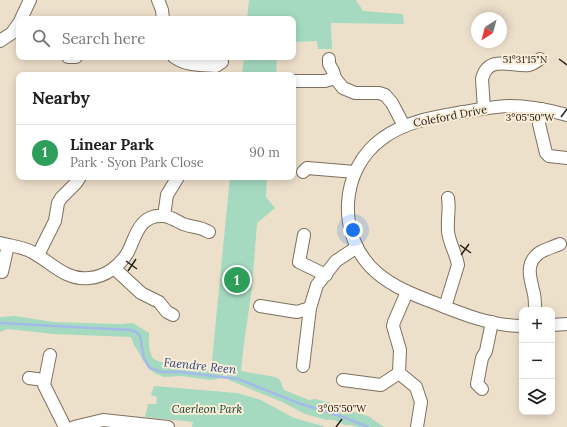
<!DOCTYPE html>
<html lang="en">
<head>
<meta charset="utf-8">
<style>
  :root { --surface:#fff; --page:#f2f2f2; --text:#222; --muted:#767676; --line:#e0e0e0; --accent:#a745ac }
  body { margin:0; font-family:Lora,serif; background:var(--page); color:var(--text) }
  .controls { position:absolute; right:12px; bottom:12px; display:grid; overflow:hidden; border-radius:8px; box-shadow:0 2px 10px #0003 }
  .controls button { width:36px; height:36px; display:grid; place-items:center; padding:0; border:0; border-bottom:1px solid var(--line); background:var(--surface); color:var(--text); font:20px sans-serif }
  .compass { position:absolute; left:471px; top:12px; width:36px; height:36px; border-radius:50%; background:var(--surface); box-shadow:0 2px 10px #0003; rotate:216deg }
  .you { position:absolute; left:353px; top:230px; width:14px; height:14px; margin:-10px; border:3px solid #fff; border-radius:50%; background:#1a73e8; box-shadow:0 0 0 6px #1a73e833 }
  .badge { display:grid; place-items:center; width:26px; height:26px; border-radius:50%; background:var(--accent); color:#fff; font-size:13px; font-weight:700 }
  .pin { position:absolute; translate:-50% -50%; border:2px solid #fff; box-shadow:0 1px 4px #0006 }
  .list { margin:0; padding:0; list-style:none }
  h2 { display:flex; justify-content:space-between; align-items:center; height:52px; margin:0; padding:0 16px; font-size:17px }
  h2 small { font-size:13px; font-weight:400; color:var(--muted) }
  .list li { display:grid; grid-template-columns:26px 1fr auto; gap:12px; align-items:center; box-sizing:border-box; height:56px; padding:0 16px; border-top:1px solid var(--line) }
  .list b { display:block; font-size:15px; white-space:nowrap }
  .list p { margin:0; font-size:13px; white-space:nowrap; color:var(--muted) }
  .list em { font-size:13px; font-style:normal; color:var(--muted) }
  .icon { flex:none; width:22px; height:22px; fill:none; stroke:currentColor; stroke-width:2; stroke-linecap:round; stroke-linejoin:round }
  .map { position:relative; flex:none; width:567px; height:427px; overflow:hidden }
  .search { position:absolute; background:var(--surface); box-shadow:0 2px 10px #0003; left:16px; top:16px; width:280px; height:44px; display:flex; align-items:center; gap:10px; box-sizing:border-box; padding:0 14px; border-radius:8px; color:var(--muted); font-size:15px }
  .panel { position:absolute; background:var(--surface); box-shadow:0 2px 10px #0003; left:16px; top:72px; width:280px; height:108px; border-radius:8px }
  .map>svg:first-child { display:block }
  .green { fill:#a5dac0 }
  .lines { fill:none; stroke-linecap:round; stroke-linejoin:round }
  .stream { stroke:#a4bae8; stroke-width:2.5 }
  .minor-casing { stroke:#7c705e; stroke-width:14 }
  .minor { stroke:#fff; stroke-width:12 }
  .ticks { fill:none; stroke:#252119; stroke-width:1.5 }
  .labels { text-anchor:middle; stroke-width:4; stroke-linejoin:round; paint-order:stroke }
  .street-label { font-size:11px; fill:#252119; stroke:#faedd8 }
  .park-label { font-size:11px; font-style:italic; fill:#11402e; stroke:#faedd8 }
  .water-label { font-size:12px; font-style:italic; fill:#2e4780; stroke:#faedd8 }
  .ticks-label { font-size:10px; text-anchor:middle; fill:#252119; stroke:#faedd8; stroke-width:4; stroke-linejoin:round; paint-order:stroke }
</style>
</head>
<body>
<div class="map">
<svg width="567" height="427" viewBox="0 0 567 427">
  <rect width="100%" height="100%" fill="#ede0cb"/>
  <g class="green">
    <path d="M249 0H356L363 11 403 14 404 24 331 23 332 49H318L317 41 293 42V19H247Z"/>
    <path d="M244 57H277L276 75H242Z"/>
    <path d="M230 177H267L266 197 275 208 257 223 252 288 244 343 241 371 275 377 280 380 284 390 309 400 315 399 335 404 343 409 368 416 384 427H358L351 425H345L334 420H327L305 414 282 402 229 380 225 372 221 378 217 379 210 380 181 376 164 377 156 374 148 368 133 343 131 337 53 334 8 329 0 332V317L15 316 54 322 121 324 133 323 149 333C149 340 148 351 153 358 158 365 200 368 211 370Z"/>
    <path d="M154 386 237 393 261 400 294 418 323 426V427H192L193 422 145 417 148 404H156L157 397 151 395Z"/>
  </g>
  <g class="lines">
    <path class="stream" d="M0 323 130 330 136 332 140 336 144 359 150 368 162 372H180L238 379 298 403 343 417 368 427"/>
    <defs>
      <g id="minor">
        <path d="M158 0 162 10 163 19"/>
        <path d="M21 19 30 0"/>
        <path d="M0 41 12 33 19 23"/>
        <path d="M68 57H76"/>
        <path d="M174 57C186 66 202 65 216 66L222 62"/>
        <path d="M329 59V64L333 71 335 78 343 88 355 93H379L385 95 392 103 404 126"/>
        <path d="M293 81H325L335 78"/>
        <path d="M484 109 482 79C488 54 512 67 529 65 533 64 537 61 540 59"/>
        <path d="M542 109 539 124 546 153 549 156 567 158"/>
        <path d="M303 172 307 168 355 172"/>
        <path d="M164 216 167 195 178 177"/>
        <path d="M304 235 299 262 326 275"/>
        <path d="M0 243C11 246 23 247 32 252 51 262 66 281 89 278 105 277 120 266 128 252 136 236 139 214 164 216 171 217 177 221 183 224 194 228 199 226 209 232"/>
        <path d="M38 255 55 221 58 203 61 198 76 183 80 177"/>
        <path d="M114 268 141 293 159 302 167 312 173 315"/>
        <path d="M2 272 8 245"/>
        <path d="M407 292 394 322 393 326 400 350 399 373 416 387 421 402 417 427"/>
        <path d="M260 306 297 312 310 308"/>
        <path d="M445 307 458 265C456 253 449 243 448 231 447 219 450 209 448 198"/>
        <path d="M535 310C535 305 535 299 534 294 531 280 524 264 539 253 545 249 553 247 560 244"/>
        <path d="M552 325 567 324"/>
        <path d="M522 326C492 326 462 314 435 303 414 295 393 287 376 272 336 237 339 169 383 138 406 121 435 117 463 112 478 110 494 106 510 106 530 106 549 110 567 115"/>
        <path d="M50 355 44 385 65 427"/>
        <path d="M303 366 310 308 317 285 336 261 357 247"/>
        <path d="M29 378 44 380"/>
        <path d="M343 380 381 385 399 373"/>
        <path d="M482 389 477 384 482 358 486 351 492 322"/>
        <path d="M74 427 103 420 168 427"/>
      </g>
    </defs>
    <use href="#minor" class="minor-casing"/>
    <use href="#minor" class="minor"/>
  </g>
  <path class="ticks" d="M559 59 567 65M561 117 567 109M460 245 471 253M461 255 469 244M126 261 137 269M128 271 136 259M336 427 342 419"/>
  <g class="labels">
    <g class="street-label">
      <text transform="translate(450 116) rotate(-11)" y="4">Coleford Drive</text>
    </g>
    <g class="park-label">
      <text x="207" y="413">Caerleon Park</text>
    </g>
    <g class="water-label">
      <text transform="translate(200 366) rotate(6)" y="4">Faendre Reen</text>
    </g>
  </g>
  <g class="ticks-label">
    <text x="525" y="63">51°31'15"N</text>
    <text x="530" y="121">3°05'50"W</text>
    <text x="342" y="412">3°05'50"W</text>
  </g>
</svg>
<div class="controls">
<button>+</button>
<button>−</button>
<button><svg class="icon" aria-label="layers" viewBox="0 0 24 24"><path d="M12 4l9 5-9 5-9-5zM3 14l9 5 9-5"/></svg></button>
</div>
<svg class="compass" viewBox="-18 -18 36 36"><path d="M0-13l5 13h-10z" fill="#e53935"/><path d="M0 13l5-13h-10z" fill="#767676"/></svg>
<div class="you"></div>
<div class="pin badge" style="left:237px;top:280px;background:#2e9e5b">1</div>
<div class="search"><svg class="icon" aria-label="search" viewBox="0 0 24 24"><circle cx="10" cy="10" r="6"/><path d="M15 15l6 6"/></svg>Search here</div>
<section class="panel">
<h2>Nearby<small></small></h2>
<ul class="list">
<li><span class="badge" style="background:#2e9e5b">1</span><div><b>Linear Park</b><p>Park · Syon Park Close</p></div><em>90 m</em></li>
</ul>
</section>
</div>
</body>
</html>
